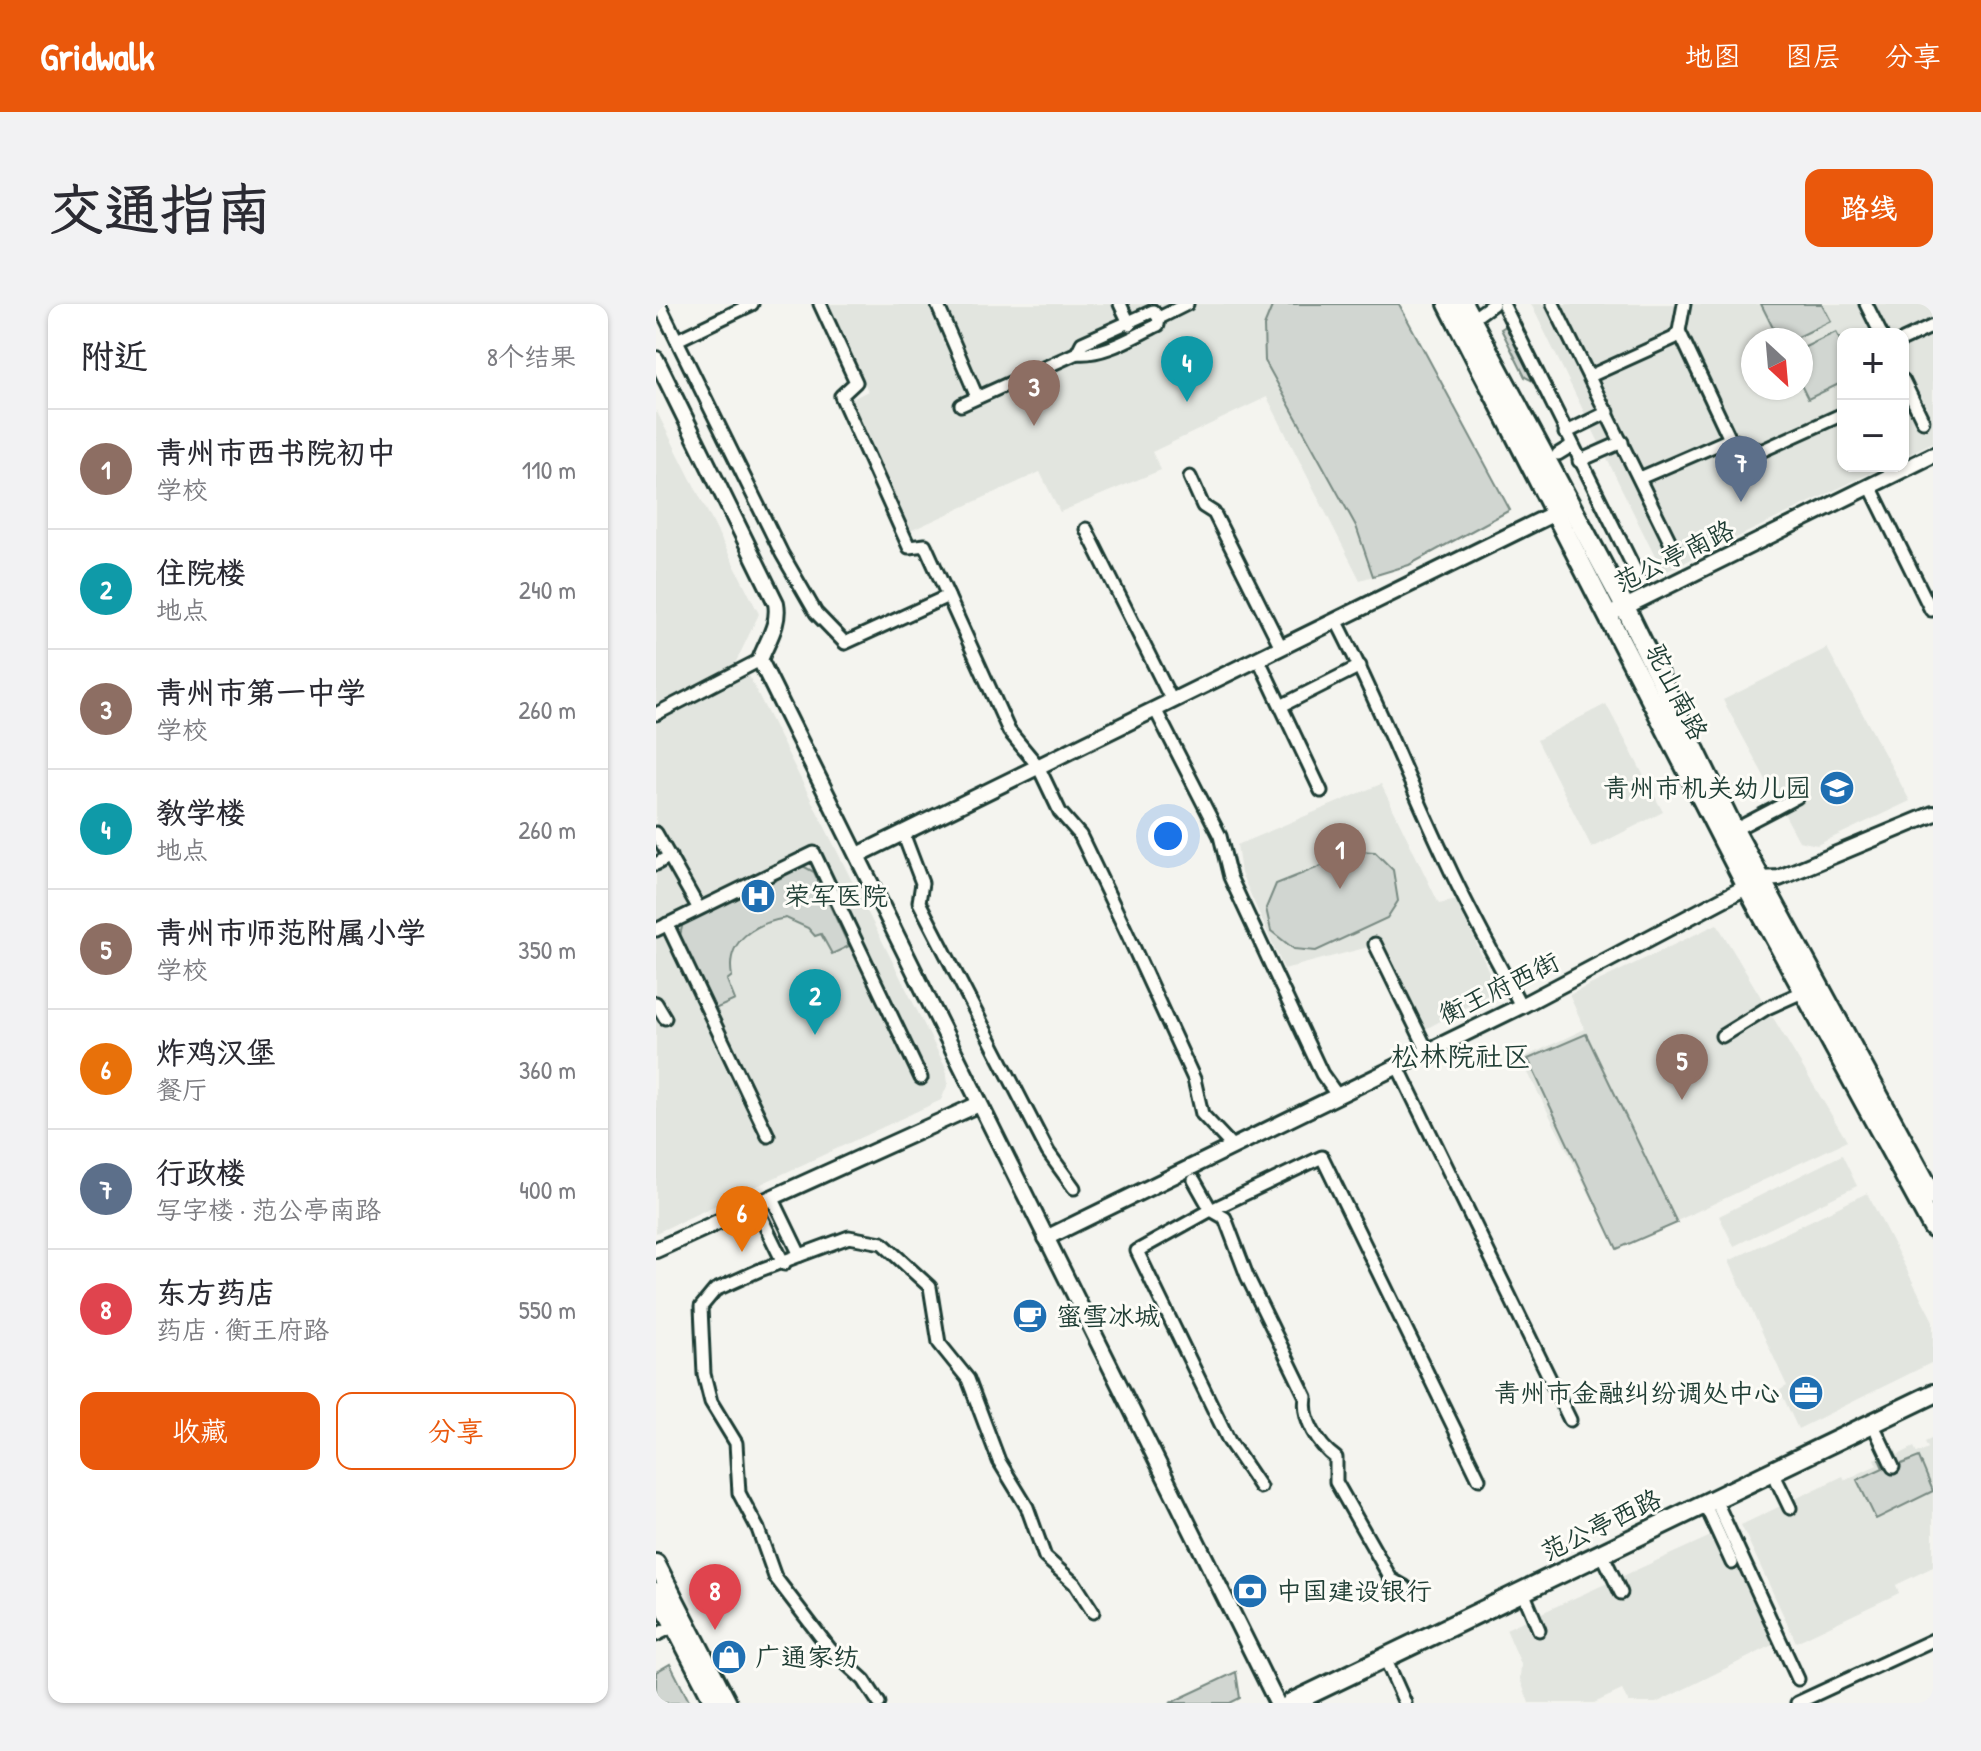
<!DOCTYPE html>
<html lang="zh">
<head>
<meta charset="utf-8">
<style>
  :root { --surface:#fff; --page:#f2f2f3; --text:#2b2b33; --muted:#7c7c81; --line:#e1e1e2; --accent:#ea580c }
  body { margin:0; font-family:"Patrick Hand","LXGW WenKai TC",sans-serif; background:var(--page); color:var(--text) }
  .controls { position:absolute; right:24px; top:24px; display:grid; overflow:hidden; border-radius:16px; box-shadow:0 2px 6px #0004 }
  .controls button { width:72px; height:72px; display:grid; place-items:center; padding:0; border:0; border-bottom:2px solid var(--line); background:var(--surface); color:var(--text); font:40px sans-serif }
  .compass { position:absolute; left:1085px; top:24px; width:72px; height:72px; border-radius:50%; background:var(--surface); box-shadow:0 2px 6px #0004; rotate:154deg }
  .you { position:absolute; left:512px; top:532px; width:28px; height:28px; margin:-20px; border:6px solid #fff; border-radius:50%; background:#1a73e8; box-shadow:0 0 0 12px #1a73e833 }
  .badge { display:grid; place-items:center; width:52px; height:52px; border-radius:50%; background:var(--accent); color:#fff; font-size:26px; font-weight:700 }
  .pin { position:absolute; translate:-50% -66px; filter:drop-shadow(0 2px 4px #0008) }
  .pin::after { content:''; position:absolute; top:42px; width:28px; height:24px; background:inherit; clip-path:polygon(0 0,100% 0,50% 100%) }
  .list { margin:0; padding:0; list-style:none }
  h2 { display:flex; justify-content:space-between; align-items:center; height:104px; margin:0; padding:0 32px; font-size:34px }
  h2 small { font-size:26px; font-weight:400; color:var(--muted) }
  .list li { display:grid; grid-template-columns:52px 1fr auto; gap:24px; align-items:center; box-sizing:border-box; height:120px; padding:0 32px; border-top:2px solid var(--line) }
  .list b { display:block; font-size:30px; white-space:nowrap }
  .list p { margin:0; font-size:26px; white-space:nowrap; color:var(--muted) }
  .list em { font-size:26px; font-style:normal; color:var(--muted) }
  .actions { display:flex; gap:16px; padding:24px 32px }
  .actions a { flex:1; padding:18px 0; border:2px solid var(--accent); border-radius:16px; text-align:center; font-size:28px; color:var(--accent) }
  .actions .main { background:var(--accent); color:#fff }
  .map { position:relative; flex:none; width:1277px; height:1399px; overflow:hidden; border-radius:16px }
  header { display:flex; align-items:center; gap:48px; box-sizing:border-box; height:112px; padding:0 40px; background:var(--accent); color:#fff }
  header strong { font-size:38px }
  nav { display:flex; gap:44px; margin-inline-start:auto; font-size:28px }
  .intro { display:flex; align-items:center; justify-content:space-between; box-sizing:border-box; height:192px; padding:0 48px }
  h1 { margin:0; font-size:56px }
  .button { padding:20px 36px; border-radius:16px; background:var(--accent); color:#fff; font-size:28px; font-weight:700 }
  main { display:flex; gap:48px; padding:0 48px }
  aside { flex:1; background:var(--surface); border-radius:16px; box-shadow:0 2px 6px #0004 }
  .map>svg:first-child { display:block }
  .built { fill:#e2e5df; fill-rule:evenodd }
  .green { fill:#d1d6d1; stroke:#788a82; stroke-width:2 }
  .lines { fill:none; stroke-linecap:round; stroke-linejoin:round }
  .minor-casing { stroke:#1f3d34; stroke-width:17 }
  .tertiary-casing { stroke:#1f3d34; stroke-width:20 }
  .secondary-casing { stroke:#1f3d34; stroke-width:22 }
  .primary-casing { stroke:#1f3d34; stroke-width:24 }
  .minor { stroke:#fdfcf7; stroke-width:11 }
  .tertiary { stroke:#fdfcf7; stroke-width:14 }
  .secondary { stroke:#fdfcf7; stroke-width:16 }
  .primary { stroke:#fdfcf7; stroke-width:18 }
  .labels { text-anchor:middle; stroke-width:6; stroke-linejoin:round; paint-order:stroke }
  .street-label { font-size:26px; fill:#1f3d34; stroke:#fdfcf7 }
  .poi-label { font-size:26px; fill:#1f3d34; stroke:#fdfcf7; text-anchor:start }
  .neighbourhood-label { font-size:28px; fill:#1f3d34; stroke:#fdfcf7 }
</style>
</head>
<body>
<header>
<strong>Gridwalk</strong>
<nav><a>地图</a><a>图层</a><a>分享</a></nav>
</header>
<div class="intro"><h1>交通指南</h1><a class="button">路线</a></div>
<main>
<aside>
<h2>附近<small>8个结果</small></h2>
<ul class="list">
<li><span class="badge" style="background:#8d6e63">1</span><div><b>青州市西书院初中</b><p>学校</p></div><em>110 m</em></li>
<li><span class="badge" style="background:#0f9aa8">2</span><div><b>住院楼</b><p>地点</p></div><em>240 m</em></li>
<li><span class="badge" style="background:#8d6e63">3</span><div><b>青州市第一中学</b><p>学校</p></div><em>260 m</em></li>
<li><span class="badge" style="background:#0f9aa8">4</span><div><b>教学楼</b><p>地点</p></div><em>260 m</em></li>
<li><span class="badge" style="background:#8d6e63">5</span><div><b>青州市师范附属小学</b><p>学校</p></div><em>350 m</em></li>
<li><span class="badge" style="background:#e8710a">6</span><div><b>炸鸡汉堡</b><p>餐厅</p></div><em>360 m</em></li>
<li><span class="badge" style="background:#5c6f8a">7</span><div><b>行政楼</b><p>写字楼 · 范公亭南路</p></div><em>400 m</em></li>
<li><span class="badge" style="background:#e0444e">8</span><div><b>东方药店</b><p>药店 · 衡王府路</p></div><em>550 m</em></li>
</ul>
<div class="actions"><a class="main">收藏</a><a>分享</a></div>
</aside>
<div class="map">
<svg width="1277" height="1399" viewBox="0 0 1277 1399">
  <rect width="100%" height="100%" fill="#f4f4ef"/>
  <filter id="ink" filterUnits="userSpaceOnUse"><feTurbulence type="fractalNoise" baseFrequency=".0125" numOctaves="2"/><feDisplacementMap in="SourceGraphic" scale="16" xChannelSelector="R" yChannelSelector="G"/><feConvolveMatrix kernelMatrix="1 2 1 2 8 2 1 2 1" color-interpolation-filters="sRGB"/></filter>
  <g filter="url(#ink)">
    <g class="built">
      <path d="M172 0H743L854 206 753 261 704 276 611 93 496 148 505 166 404 208 384 168 252 228 194 96 212 87Z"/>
      <path d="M875 0H1277V138L1247 153V30H1187V162H1229L1007 269ZM1097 36H1145V84H1097Z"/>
      <path d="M0 106 103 310 79 360 0 402Z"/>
      <path d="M1171 344 1254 497 1161 541 1143 537 1067 396Z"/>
      <path d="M92 370 290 764 292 780 285 796 0 929V420Z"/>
      <path d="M950 400 1007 508 936 544 881 436Z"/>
      <path d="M725 480 783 600 801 596 841 686 768 726 728 639 628 665 585 569 581 541Z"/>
      <path d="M1061 620 1191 837 961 945 865 755 929 725 913 691Z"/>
      <path d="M1186 851 1201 882 1078 942 1063 912Z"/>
      <path d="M1211 889 1277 1017V1058L1142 1125 1124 1086 1131 1082 1073 957Z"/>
      <path d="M1277 1134V1263L1240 1281 1243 1289 1140 1338 1085 1221 1187 1172 1189 1176 1221 1161 1218 1155 1239 1145 1242 1151 1258 1143 1261 1149 1266 1147 1272 1144 1269 1138Z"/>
      <path d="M1068 1226 1121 1339 1000 1399H973L966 1386 938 1399H873L864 1375 865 1360 850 1325Z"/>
    </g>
    <g class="green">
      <path d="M617 0H743L854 206 753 261 717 272 700 222 609 57 608 22Z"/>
      <path d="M1105 0H1166L1175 17 1136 36H1123Z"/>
      <path d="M853 20 878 70 879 78 869 73 845 25Z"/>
      <path d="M1180 28 1187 42V78L1152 95 1145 81V45Z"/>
      <path d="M703 547 719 548 737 566 742 597 731 614 660 647 638 645 615 627 610 604 620 580Z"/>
      <path d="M145 561 158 568 193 642 176 650 165 630 159 632 152 624 130 614C100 619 69 636 76 672L71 676 79 696 59 705 24 632 27 618Z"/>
      <path d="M930 730 1021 919 961 945 872 755Z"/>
      <path d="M1236 1149 1243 1161 1263 1153 1277 1187 1220 1215 1201 1176 1227 1164 1223 1155Z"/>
      <path d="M14 1360 34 1399H0V1368Z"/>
      <path d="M580 1368 584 1394 574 1399H514Z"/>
    </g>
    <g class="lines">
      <defs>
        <g id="minor">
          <path d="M3 0 126 250 160 309 189 339 292 292"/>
          <path d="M164 0 200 78 185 92 253 243 269 241 353 427 382 462 404 508 424 531 470 627 538 775 546 810 576 842"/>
          <path d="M281 0 321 93"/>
          <path d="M464 0 474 21"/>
          <path d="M897 0 1018 246"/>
          <path d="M1210 0 1225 30"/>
          <path d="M848 2 982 272"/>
          <path d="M815 16 837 0"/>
          <path d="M1023 27 1074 135"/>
          <path d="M21 36 96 0"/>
          <path d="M1247 36 1277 22"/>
          <path d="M421 49 426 39 497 7 503 14"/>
          <path d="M934 72 1018 34 1023 27 1028 0"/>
          <path d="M1247 76 1267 117"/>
          <path d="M305 101 421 49C448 52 478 32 502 21L503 14 531 0"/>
          <path d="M909 129 952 108"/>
          <path d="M902 150 915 142"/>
          <path d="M923 157 966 138"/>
          <path d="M534 173 547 202 558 209 625 343"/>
          <path d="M984 174 1074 135 1105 147 1187 110"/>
          <path d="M1214 182 1275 306"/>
          <path d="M430 225 516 397"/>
          <path d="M680 316C722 396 753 480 792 561 814 609 841 656 865 702"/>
          <path d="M602 354 665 487"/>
          <path d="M625 402 704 362"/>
          <path d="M499 405 564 532 574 573 666 770 681 791"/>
          <path d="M0 410 104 356"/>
          <path d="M1078 526 1141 493"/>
          <path d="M0 529 42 603"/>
          <path d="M247 529 266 579 263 598 392 848 418 884"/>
          <path d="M0 560 14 552"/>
          <path d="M11 620 112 832"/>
          <path d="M0 626 158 549 265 774"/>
          <path d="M719 640 771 746"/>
          <path d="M0 699 9 714"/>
          <path d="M1066 732 1111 704 1151 686"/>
          <path d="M741 761 914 1116"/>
          <path d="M538 876 555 906 569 914 591 972 650 1093C646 1115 662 1141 680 1154V1178L735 1275 749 1283"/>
          <path d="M116 893 144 951"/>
          <path d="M99 901 128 960"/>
          <path d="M1221 1129 1237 1163"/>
          <path d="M1121 1177 1134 1204"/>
          <path d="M604 1183 573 1137 481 947 555 906 666 853 823 1175"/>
          <path d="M1063 1204 1142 1375"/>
          <path d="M1053 1209 1076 1259"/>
          <path d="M950 1258 965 1289"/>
          <path d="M870 1295 883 1326"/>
          <path d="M0 1331 18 1322"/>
          <path d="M732 1361 749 1399"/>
          <path d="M223 1399 208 1376 174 1345 119 1273 102 1225 83 1189 80 1139 55 1098 48 1070 45 1003 59 986 104 966 193 933 226 939 274 983 283 1039 312 1075 343 1157 371 1203 389 1253 419 1280 437 1308"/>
          <path d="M1141 1399 1277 1336"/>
        </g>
        <g id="tertiary">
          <path d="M0 55 120 299C124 320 111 337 104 356L621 1399"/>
          <path d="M961 307 1277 151"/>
          <path d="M202 551 905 206"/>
          <path d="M390 934 865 702 1105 575 1123 574 1277 510"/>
          <path d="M0 946 323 800"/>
        </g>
        <g id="secondary">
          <path d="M0 1259 72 1399"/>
          <path d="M0 1287 58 1399"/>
        </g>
        <g id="primary">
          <path d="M792 0 1091 583 1277 924"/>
          <path d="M807 0 969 303 1078 526 1277 892"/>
          <path d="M635 1399 1277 1090"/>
        </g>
      </defs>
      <use href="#minor" class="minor-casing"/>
      <use href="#tertiary" class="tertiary-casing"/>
      <use href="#secondary" class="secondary-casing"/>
      <use href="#primary" class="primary-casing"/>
      <use href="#minor" class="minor"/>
      <use href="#tertiary" class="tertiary"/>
      <use href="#secondary" class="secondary"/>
      <use href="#primary" class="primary"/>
    </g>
  </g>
  <defs>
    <symbol id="school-disc" viewBox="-11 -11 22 22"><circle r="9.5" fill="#1f6fb2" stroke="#fdfcf7"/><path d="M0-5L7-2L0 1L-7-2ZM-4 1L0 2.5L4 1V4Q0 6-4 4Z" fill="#fff"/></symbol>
    <symbol id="hospital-disc" viewBox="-11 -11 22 22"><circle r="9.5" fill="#1f6fb2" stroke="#fdfcf7"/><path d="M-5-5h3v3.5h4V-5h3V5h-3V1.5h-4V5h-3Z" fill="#fff"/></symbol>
    <symbol id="cafe-disc" viewBox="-11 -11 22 22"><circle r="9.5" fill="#1f6fb2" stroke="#fdfcf7"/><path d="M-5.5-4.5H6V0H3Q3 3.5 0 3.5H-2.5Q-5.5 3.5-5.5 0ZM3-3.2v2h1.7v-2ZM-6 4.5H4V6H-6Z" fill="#fff"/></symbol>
    <symbol id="office-disc" viewBox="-11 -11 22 22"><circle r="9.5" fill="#1f6fb2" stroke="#fdfcf7"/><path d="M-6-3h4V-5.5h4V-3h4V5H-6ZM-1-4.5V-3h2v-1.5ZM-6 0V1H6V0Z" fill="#fff"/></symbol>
    <symbol id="bank-disc" viewBox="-11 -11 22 22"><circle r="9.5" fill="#1f6fb2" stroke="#fdfcf7"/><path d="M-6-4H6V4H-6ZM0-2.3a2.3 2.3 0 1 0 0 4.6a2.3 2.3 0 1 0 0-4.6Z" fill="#fff"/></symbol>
    <symbol id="shop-disc" viewBox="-11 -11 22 22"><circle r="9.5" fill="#1f6fb2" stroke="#fdfcf7"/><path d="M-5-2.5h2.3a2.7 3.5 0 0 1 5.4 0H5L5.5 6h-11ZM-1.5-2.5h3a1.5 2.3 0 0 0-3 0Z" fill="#fff"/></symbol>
  </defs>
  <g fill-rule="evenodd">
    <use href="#school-disc" x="1161" y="464" width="40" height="40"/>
    <use href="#hospital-disc" x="82" y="572" width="40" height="40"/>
    <use href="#cafe-disc" x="354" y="992" width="40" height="40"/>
    <use href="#office-disc" x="1130" y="1069" width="40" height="40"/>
    <use href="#bank-disc" x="574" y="1267" width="40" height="40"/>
    <use href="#shop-disc" x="53" y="1333" width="40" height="40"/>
  </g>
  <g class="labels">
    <g class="street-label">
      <text transform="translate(1018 252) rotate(-26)" y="9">范公亭南路</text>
      <text transform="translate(1021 388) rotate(63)" y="9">驼山南路</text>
      <text transform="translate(843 684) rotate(-26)" y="9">衡王府西街</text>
      <text transform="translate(945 1221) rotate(-26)" y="9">范公亭西路</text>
    </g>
    <g class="poi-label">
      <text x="1155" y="493" text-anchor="end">青州市机关幼儿园</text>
      <text x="128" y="601">荣军医院</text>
      <text x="400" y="1021">蜜雪冰城</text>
      <text x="1124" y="1098" text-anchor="end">青州市金融纠纷调处中心</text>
      <text x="620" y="1296">中国建设银行</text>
      <text x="99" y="1362">广通家纺</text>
    </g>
    <g class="neighbourhood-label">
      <text x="805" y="762">松林院社区</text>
    </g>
  </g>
</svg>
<div class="controls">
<button>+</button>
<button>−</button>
</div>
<svg class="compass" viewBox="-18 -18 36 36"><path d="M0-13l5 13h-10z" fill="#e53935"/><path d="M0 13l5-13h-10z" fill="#7c7c81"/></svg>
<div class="you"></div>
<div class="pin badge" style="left:684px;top:585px;background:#8d6e63">1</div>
<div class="pin badge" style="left:159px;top:731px;background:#0f9aa8">2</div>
<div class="pin badge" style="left:378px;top:122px;background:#8d6e63">3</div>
<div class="pin badge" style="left:531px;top:98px;background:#0f9aa8">4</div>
<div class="pin badge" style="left:1026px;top:796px;background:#8d6e63">5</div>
<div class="pin badge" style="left:86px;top:948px;background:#e8710a">6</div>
<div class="pin badge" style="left:1085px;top:198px;background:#5c6f8a">7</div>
<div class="pin badge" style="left:59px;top:1326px;background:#e0444e">8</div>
</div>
</main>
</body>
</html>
